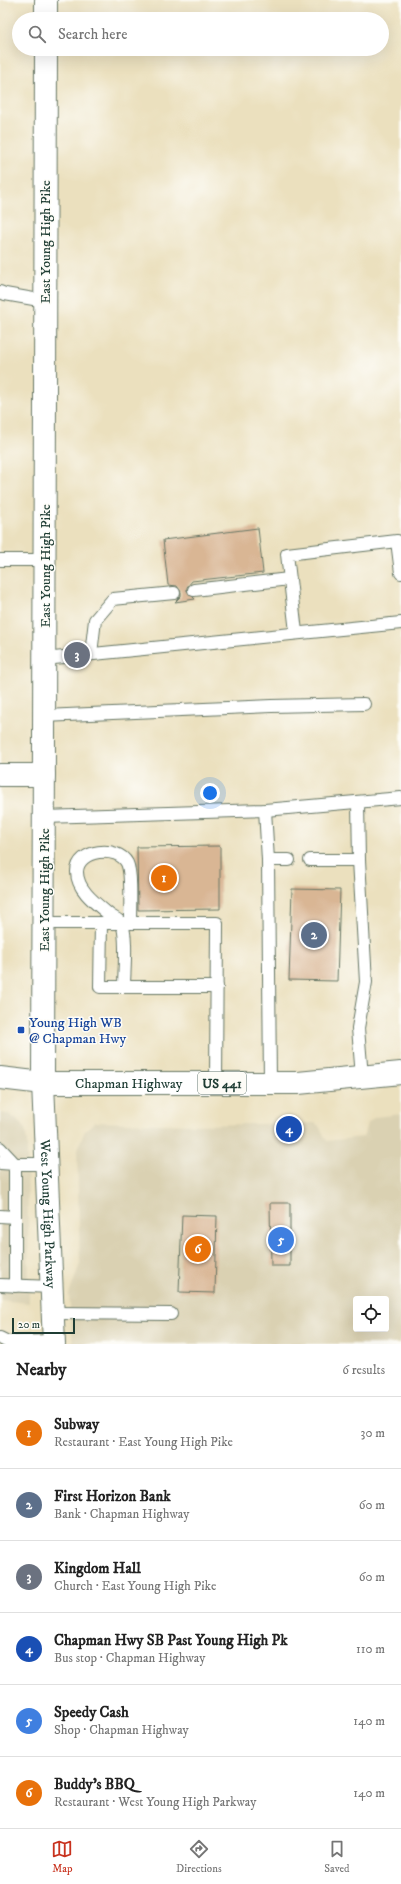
<!DOCTYPE html>
<html lang="en">
<head>
<meta charset="utf-8">
<style>
  :root { --surface:#fff; --page:#f6f6f6; --text:#222; --muted:#767676; --line:#e0e0e0; --accent:#c8321e }
  body { margin:0; font-family:"IM FELL DW Pica",serif; background:var(--page); color:var(--text) }
  .controls { position:absolute; right:12px; bottom:12px; display:grid; overflow:hidden; border-radius:4px; box-shadow:0 4px 16px #0002 }
  .controls button { width:36px; height:36px; display:grid; place-items:center; padding:0; border:0; border-bottom:1px solid var(--line); background:var(--surface); color:var(--text); font:20px sans-serif }
  .scale { position:absolute; left:12px; bottom:10px; width:63px; box-sizing:border-box; padding-left:4px; border:2px solid #1f3d34; border-top:0; font-size:11px; line-height:14px; white-space:nowrap; color:#1f3d34; -webkit-text-stroke:3px #fdfcf7; paint-order:stroke }
  .you { position:absolute; left:210px; top:793px; width:14px; height:14px; margin:-10px; border:3px solid #fff; border-radius:50%; background:#1a73e8; box-shadow:0 0 0 6px #1a73e833 }
  .badge { display:grid; place-items:center; width:26px; height:26px; border-radius:50%; background:var(--accent); color:#fff; font-size:13px; font-weight:700 }
  .pin { position:absolute; translate:-50% -50%; border:2px solid #fff; box-shadow:0 1px 4px #0006 }
  .list { margin:0; padding:0; list-style:none }
  h2 { display:flex; justify-content:space-between; align-items:center; height:52px; margin:0; padding:0 16px; font-size:17px }
  h2 small { font-size:13px; font-weight:400; color:var(--muted) }
  .list li { display:grid; grid-template-columns:26px 1fr auto; gap:12px; align-items:center; box-sizing:border-box; height:72px; padding:0 16px; border-top:1px solid var(--line) }
  .list b { display:block; font-size:15px; white-space:nowrap }
  .list p { margin:0; font-size:13px; white-space:nowrap; color:var(--muted) }
  .list em { font-size:13px; font-style:normal; color:var(--muted) }
  .icon { flex:none; width:22px; height:22px; fill:none; stroke:currentColor; stroke-width:2; stroke-linecap:round; stroke-linejoin:round }
  .map { position:relative; flex:none; width:401px; height:1344px; overflow:hidden }
  .search { position:absolute; background:var(--surface); box-shadow:0 4px 16px #0002; left:12px; right:12px; top:12px; height:44px; display:flex; align-items:center; gap:10px; box-sizing:border-box; padding:0 14px; border-radius:22px; color:var(--muted); font-size:15px }
  .sheet { height:484px; background:var(--surface) }
  nav { display:flex; justify-content:space-around; align-items:center; box-sizing:border-box; height:56px; border-top:1px solid var(--line); background:var(--surface); font-size:11px; color:var(--muted) }
  nav a { display:grid; justify-items:center; gap:2px }
  nav .on { color:var(--accent) }
  .map>svg:first-child { display:block }
  .built { fill:#dad1b2; fill-rule:evenodd }
  .building { fill:#d9b694 }
  .lines { fill:none; stroke-linecap:round; stroke-linejoin:round }
  .lane-casing { stroke:#667664; stroke-width:14 }
  .street-casing { stroke:#667664; stroke-width:24 }
  .highway-casing { stroke:#667664; stroke-width:24 }
  .lane { stroke:#fff; stroke-width:12 }
  .street { stroke:#fff; stroke-width:22 }
  .highway { stroke:#fff; stroke-width:22 }
  .transit-dot { fill:#1a4fb4; stroke:#fdfcf7; stroke-width:1.5 }
  .labels { text-anchor:middle; stroke-width:3; stroke-linejoin:round; paint-order:stroke }
  .shield { fill:#fdfcf7; stroke:#62766e; stroke-width:1 }
  .shield-label { font-size:13px; font-weight:bold; fill:#1f3d34 }
  .street-label { font-size:14px; fill:#1f3d34; stroke:#fdfcf7 }
  .transit-label { font-size:14px; fill:#164399; stroke:#fdfcf7; text-anchor:start }
</style>
</head>
<body>
<div class="map">
<svg width="401" height="1344" viewBox="0 0 401 1344">
  <rect width="100%" height="100%" fill="#fdfcf7"/>
  <filter id="ink" filterUnits="userSpaceOnUse"><feTurbulence type="fractalNoise" baseFrequency=".025" numOctaves="2"/><feDisplacementMap in="SourceGraphic" scale="8" xChannelSelector="R" yChannelSelector="G"/><feConvolveMatrix kernelMatrix="1 2 1 2 8 2 1 2 1" color-interpolation-filters="sRGB"/></filter>
  <filter id="wash" filterUnits="userSpaceOnUse"><feTurbulence type="fractalNoise" baseFrequency=".012" numOctaves="4" result="noise"/><feDisplacementMap in="SourceGraphic" scale="16" xChannelSelector="R" yChannelSelector="G"/><feGaussianBlur stdDeviation="0.9" result="paint"/><feColorMatrix in="noise" values="0 0 0 0 0 0 0 0 0 0 0 0 0 0 0 0 0 1.4 0 .05"/><feComposite in="paint" operator="in"/></filter>
  <g filter="url(#wash)">
    <rect width="100%" height="100%" fill="#ebe0be"/>
    <g class="built">
      <path d="M0 1113 8 1114 17 1120 25 1129 27 1142 29 1303 0 1300Z"/>
      <path d="M401 1114V1344H73L69 1294 80 1264 77 1149 85 1131 90 1126 95 1122 192 1125 315 1123 319 1126 327 1141 363 1137 367 1124 375 1117ZM356 1299H386V1329H356Z"/>
    </g>
    <g id="blocks">
      <g class="building">
        <path d="M258 528 263 573 192 581 187 587V591L195 599 175 602 181 596V592L177 586 168 585 163 540Z"/>
        <path d="M220 846V909L138 910 137 847Z"/>
        <path d="M292 889 340 890 337 981 289 980Z"/>
        <path d="M270 1203H290V1266H271Z"/>
        <path d="M182 1215 217 1216 215 1293 179 1292Z"/>
      </g>
    </g>
  </g>
  <g filter="url(#ink)">
    <use href="#blocks" fill-opacity="0" stroke="#667664" stroke-width="1"/>
    <g class="lines">
      <defs>
        <g id="lane">
          <path d="M0 292 5 294 45 301"/>
          <path d="M0 560H45"/>
          <path d="M194 590 289 579"/>
          <path d="M296 632 287 554 397 541 401 573"/>
          <path d="M91 654 95 620 113 599 174 593"/>
          <path d="M44 659 401 623"/>
          <path d="M44 716 271 706 364 704"/>
          <path d="M358 803 359 860 366 982 358 1028 362 1077"/>
          <path d="M265 810 268 860 270 1083"/>
          <path d="M44 817 265 810 401 798"/>
          <path d="M268 860H289"/>
          <path d="M310 860H359"/>
          <path d="M44 923H217L216 1083"/>
          <path d="M101 923 100 987H217"/>
          <path d="M124 987C124 973 128 933 121 923 119 920 114 918 111 916 98 905 77 891 77 872 77 849 118 845 127 863 132 873 130 910 130 923"/>
          <path d="M0 1148 15 1164H47"/>
          <path d="M0 1163 15 1164V1286"/>
          <path d="M0 1216 15 1217"/>
          <path d="M0 1285 53 1287"/>
          <path d="M54 1313 171 1314"/>
          <path d="M0 1338 8 1342 54 1341"/>
        </g>
        <g id="street">
          <path d="M46 19V0"/>
          <path id="s1" d="M46 49 43 1083 54 1344"/>
          <path d="M0 775H44"/>
        </g>
        <g id="highway">
          <path id="s2" d="M0 1078 43 1083H298L401 1073"/>
        </g>
      </defs>
      <use href="#lane" class="lane-casing"/>
      <use href="#street" class="street-casing"/>
      <use href="#highway" class="highway-casing"/>
      <use href="#lane" class="lane"/>
      <use href="#street" class="street"/>
      <use href="#highway" class="highway"/>
    </g>
  </g>
  <rect class="transit-dot" x="17" y="1026" width="8" height="8" rx="2"/>
  <g class="labels">
    <rect class="shield" x="198" y="1072" width="48" height="22" rx="3"/>
    <g class="shield-label">
      <text x="222" y="1088">US 441</text>
    </g>
    <g class="street-label">
      <text transform="translate(45 242) rotate(-90)" y="5">East Young High Pike</text>
      <text transform="translate(45 566) rotate(-90)" y="5">East Young High Pike</text>
      <text transform="translate(44 890) rotate(-90)" y="5">East Young High Pike</text>
      <text dy="5" stroke="none"><textPath href="#s2" startOffset="129">Chapman Highway</textPath></text>
      <text dy="5" stroke="none"><textPath href="#s1" startOffset="1165">West Young High Parkway</textPath></text>
    </g>
    <g class="transit-label">
      <text x="29" y="1027">Young High WB<tspan x="29" dy="16">@ Chapman Hwy</tspan></text>
    </g>
  </g>
</svg>
<div class="controls">
<button><svg class="icon" aria-label="locate" viewBox="0 0 24 24"><circle cx="12" cy="12" r="6"/><path d="M12 2v4M12 18v4M2 12h4M18 12h4"/></svg></button>
</div>
<div class="scale">20 m</div>
<div class="you"></div>
<div class="pin badge" style="left:164px;top:878px;background:#e8710a">1</div>
<div class="pin badge" style="left:314px;top:935px;background:#5c6f8a">2</div>
<div class="pin badge" style="left:77px;top:655px;background:#6b7280">3</div>
<div class="pin badge" style="left:289px;top:1129px;background:#1a4fb4">4</div>
<div class="pin badge" style="left:281px;top:1240px;background:#3f7fe0">5</div>
<div class="pin badge" style="left:198px;top:1249px;background:#e8710a">6</div>
<div class="search"><svg class="icon" aria-label="search" viewBox="0 0 24 24"><circle cx="10" cy="10" r="6"/><path d="M15 15l6 6"/></svg>Search here</div>
</div>
<section class="sheet">
<h2>Nearby<small>6 results</small></h2>
<ul class="list">
<li><span class="badge" style="background:#e8710a">1</span><div><b>Subway</b><p>Restaurant · East Young High Pike</p></div><em>30 m</em></li>
<li><span class="badge" style="background:#5c6f8a">2</span><div><b>First Horizon Bank</b><p>Bank · Chapman Highway</p></div><em>60 m</em></li>
<li><span class="badge" style="background:#6b7280">3</span><div><b>Kingdom Hall</b><p>Church · East Young High Pike</p></div><em>60 m</em></li>
<li><span class="badge" style="background:#1a4fb4">4</span><div><b>Chapman Hwy SB Past Young High Pk</b><p>Bus stop · Chapman Highway</p></div><em>110 m</em></li>
<li><span class="badge" style="background:#3f7fe0">5</span><div><b>Speedy Cash</b><p>Shop · Chapman Highway</p></div><em>140 m</em></li>
<li><span class="badge" style="background:#e8710a">6</span><div><b>Buddy's BBQ</b><p>Restaurant · West Young High Parkway</p></div><em>140 m</em></li>
</ul>
</section>
<nav>
<a class="on"><svg class="icon" aria-label="map" viewBox="0 0 24 24"><path d="M3 6l6-2 6 2 6-2v14l-6 2-6-2-6 2zM9 4v14M15 6v14"/></svg>Map</a>
<a><svg class="icon" aria-label="directions" viewBox="0 0 24 24"><path d="M12 3l9 9-9 9-9-9zM9 14v-3h6M13 9l2 2-2 2"/></svg>Directions</a>
<a><svg class="icon" aria-label="saved" viewBox="0 0 24 24"><path d="M7 4h10v16l-5-4-5 4z"/></svg>Saved</a>
</nav>
</body>
</html>
